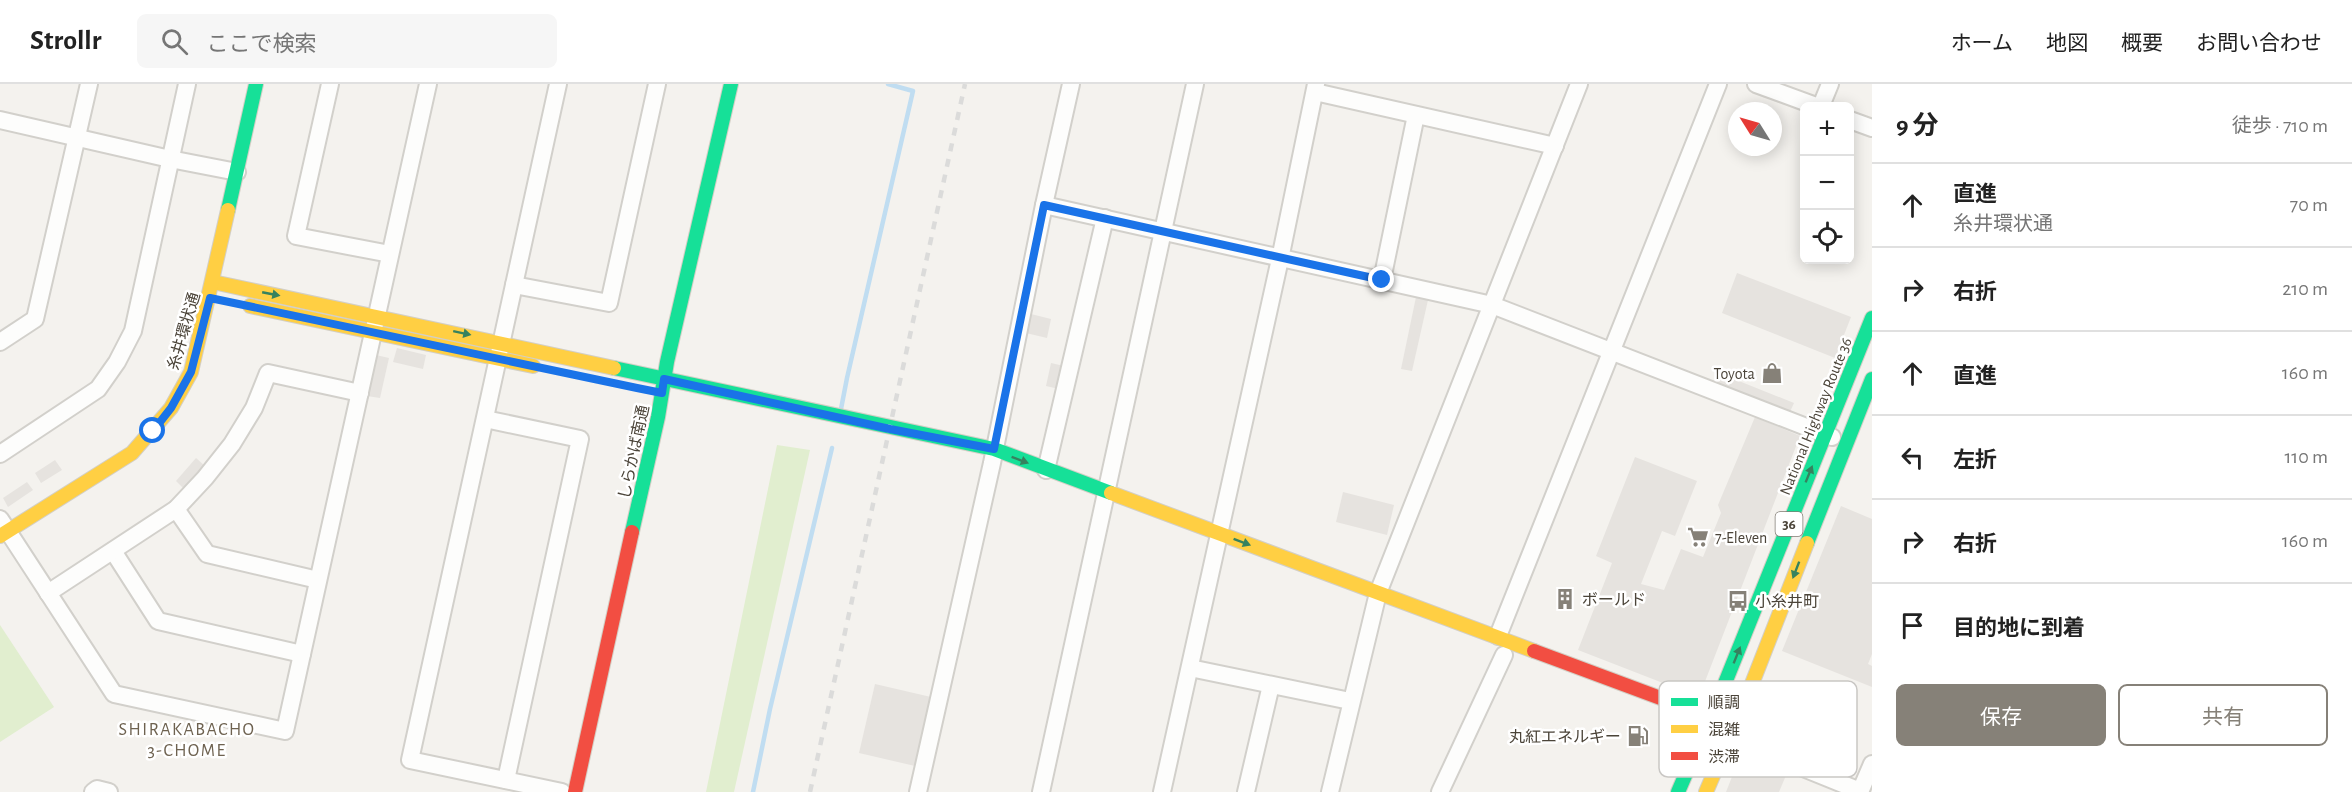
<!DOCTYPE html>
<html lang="ja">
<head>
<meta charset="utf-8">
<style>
  :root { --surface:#fff; --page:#f6f6f6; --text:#222; --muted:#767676; --line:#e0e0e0; --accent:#868178 }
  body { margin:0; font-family:"Alegreya Sans","Noto Sans JP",sans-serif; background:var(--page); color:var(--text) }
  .controls { position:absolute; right:18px; top:18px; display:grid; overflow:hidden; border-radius:9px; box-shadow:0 3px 15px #0003 }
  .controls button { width:54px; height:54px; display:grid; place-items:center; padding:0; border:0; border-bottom:2px solid var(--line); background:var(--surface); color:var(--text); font:30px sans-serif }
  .compass { position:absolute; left:1728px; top:18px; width:54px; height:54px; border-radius:50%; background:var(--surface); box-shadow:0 3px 15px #0003; rotate:307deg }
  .stop { position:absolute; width:18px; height:18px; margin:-14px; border:4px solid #1a73e8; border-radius:50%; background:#fff }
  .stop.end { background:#1a73e8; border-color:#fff; box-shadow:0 2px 6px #0008 }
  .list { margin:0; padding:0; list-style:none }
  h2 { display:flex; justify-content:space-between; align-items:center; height:78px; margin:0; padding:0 24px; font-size:26px }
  h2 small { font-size:20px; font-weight:400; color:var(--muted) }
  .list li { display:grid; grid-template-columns:39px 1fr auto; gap:18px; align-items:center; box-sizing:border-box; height:84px; padding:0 24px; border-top:2px solid var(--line) }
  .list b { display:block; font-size:22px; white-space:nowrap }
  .list p { margin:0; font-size:20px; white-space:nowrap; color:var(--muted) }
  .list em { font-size:20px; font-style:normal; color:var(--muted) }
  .actions { display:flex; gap:12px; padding:18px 24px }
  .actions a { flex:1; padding:14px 0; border:2px solid var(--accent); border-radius:9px; text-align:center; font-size:21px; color:var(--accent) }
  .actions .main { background:var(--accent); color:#fff }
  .icon { flex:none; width:33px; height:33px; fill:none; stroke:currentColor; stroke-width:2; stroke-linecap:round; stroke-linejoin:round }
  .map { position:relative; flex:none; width:1872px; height:708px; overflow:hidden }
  header { display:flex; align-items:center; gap:36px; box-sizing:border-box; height:84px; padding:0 30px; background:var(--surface); border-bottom:2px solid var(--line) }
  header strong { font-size:28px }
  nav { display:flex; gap:33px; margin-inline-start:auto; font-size:21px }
  .search { width:420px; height:54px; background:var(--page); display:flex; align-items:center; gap:15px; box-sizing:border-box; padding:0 21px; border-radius:9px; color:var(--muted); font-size:22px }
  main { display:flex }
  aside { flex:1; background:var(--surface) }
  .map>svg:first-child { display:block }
  .green { fill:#e1eecf }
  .parking { fill:#e6e3df }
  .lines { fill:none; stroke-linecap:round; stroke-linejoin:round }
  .stream { stroke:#c0ddf1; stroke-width:4.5 }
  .street-casing { stroke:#d2d0cb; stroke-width:20 }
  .fast-casing { stroke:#d3cfc5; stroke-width:16 }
  .slow-casing { stroke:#d3cfc5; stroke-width:16 }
  .jam-casing { stroke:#d3cfc5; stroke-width:16 }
  .street { stroke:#fdfdfc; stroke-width:16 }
  .fast { stroke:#16e098; stroke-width:14 }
  .slow { stroke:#ffcf43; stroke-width:14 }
  .jam { stroke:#f24e42; stroke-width:14 }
  .rail { stroke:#dbdbda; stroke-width:4.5; stroke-dasharray:8 8; stroke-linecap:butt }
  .oneway { fill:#36825f }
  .route { stroke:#1a73e8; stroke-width:8 }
  .labels { text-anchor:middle; stroke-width:5; stroke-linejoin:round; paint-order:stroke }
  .shield { fill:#fff; stroke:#817c74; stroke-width:1.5 }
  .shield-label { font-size:15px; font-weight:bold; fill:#4b4439 }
  .street-label { font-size:16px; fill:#4b4439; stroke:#fff }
  .poi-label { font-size:16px; fill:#4b4439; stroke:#fff; text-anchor:start }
  .neighbourhood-label { font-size:18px; letter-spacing:1.5px; fill:#6e6250; stroke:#fff }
  .key { fill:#fff; stroke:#c9c7c4; stroke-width:1.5 }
  .key-label { font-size:16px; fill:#4b4439 }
</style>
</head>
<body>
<header>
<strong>Strollr</strong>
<div class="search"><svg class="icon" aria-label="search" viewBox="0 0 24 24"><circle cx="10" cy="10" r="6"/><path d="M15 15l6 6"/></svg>ここで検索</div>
<nav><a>ホーム</a><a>地図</a><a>概要</a><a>お問い合わせ</a></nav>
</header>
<main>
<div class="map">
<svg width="1872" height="708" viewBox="0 0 1872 708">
  <rect width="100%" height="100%" fill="#f4f2ee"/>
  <g class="green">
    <path d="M777 361 810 366 734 708H706Z"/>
    <path d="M0 541 54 623 0 658Z"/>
  </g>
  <g class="parking">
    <path d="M1737 189 1851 233 1835 274 1722 229Z"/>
    <path d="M1416 213 1428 216 1412 287 1401 285Z"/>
    <path d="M1031 230 1051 235 1047 254 1026 249Z"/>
    <path d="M397 264 426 271 423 285 393 278Z"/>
    <path d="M376 271 389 274 380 314 367 312Z"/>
    <path d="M1051 279 1064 282 1059 305 1046 302Z"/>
    <path d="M1719 289 1794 319 1789 330 1714 300Z"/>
    <path d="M1755 333 1800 352 1699 613 1578 566 1612 479 1596 472 1635 373 1697 397 1675 452 1662 447 1641 500 1664 506 1681 465 1703 473 1721 429 1718 421Z"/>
    <path d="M196 374 206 383 186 407 176 397Z"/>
    <path d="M55 376 62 386 41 399 35 389Z"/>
    <path d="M27 398 33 406 8 423 3 414Z"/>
    <path d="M1343 408 1394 421 1387 451 1336 438Z"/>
    <path d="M1841 422 1872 435V570L1868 580 1872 582V603L1782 567Z"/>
    <path d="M875 600 931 613 915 682 859 669Z"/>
    <path d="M1741 670 1787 689 1779 708H1726Z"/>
  </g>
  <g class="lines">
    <g class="stream">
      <path d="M841 325 847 294 913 7 888 0"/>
      <path d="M753 708 770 625 832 364"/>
    </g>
    <defs>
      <g id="street">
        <path d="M330 0 296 152 390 170"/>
        <path d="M558 0 410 676 562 708"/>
        <path d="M1756 0 1816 22"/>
        <path d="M1315 8 1555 62"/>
        <path d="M1821 22 1830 0"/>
        <path d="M0 36 170 75 237 88"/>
        <path d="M1850 36 1872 44"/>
        <path d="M1044 121 1492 221 1832 353"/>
        <path d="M1382 196 1416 31"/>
        <path d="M514 201 609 219 657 0"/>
        <path d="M0 258 35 235 89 0"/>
        <path d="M485 335 580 355 506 696"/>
        <path d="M0 370 98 305 117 278 133 247 187 0"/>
        <path d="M1046 386 1105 134"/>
        <path d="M176 425 207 470 318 496"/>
        <path d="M0 435 114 610 285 647 428 0"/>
        <path d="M113 467 158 537 302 570"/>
        <path d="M48 509 176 425 205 394 232 360 254 324 268 289 360 309"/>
        <path d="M1498 552 1718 0"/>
        <path d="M1190 584 1350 617"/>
        <path d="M1729 654 1860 707"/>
        <path d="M93 708 97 705 109 708"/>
        <path d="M918 708 992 379 1044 121 1071 0"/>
        <path d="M1041 708 1195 0"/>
        <path d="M1162 708 1280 175 1316 0"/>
        <path d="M1246 708 1271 601"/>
        <path d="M1330 708 1378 509 1579 0"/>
        <path d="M1440 708 1504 571"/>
        <path d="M1860 708 1872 680"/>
      </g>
      <g id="fast">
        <path d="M228 126 256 0"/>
        <path d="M614 284 994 365 1111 409"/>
        <path d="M632 448 658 333 667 278 731 0"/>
        <path d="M1807 459 1872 295"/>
        <path d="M1678 708 1723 604 1872 234"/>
      </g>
      <g id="slow">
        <path d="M213 198 614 284"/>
        <path d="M250 222 533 282"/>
        <path d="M1111 409 1534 567"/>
        <path d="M0 452 132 369 171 324 191 288 228 126"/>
        <path d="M1706 708 1746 615 1807 459"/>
      </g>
      <g id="jam">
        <path d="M1534 567 1725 638"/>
        <path d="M575 708 632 448"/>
      </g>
    </defs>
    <use href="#street" class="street-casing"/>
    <use href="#fast" class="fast-casing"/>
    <use href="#slow" class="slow-casing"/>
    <use href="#jam" class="jam-casing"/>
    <use href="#street" class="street"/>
    <use href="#fast" class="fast"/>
    <use href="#slow" class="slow"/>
    <use href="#jam" class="jam"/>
    <path class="rail" d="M810 708 965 0"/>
  </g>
  <defs><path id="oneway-solid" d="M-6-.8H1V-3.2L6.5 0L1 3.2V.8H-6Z" transform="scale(1.5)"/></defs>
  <g class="oneway">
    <use href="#oneway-solid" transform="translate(271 210) rotate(11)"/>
    <use href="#oneway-solid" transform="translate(462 249) rotate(12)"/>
    <use href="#oneway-solid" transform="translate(1020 376) rotate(21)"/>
    <use href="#oneway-solid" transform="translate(1809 390) rotate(-68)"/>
    <use href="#oneway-solid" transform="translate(1242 458) rotate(21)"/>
    <use href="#oneway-solid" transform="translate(1796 486) rotate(111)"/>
    <use href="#oneway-solid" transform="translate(1737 571) rotate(-68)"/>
  </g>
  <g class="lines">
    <path class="route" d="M153 347 171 324 191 288 210 214 637 304 662 309 664 295 890 345 994 365 1044 121 1382 196"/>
  </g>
  <defs>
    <symbol id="shop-bare" viewBox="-9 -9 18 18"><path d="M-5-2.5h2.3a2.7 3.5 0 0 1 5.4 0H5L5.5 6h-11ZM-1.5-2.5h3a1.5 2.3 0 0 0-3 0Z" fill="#868178" stroke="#fff" stroke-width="2.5" paint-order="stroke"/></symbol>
    <symbol id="supermarket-bare" viewBox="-9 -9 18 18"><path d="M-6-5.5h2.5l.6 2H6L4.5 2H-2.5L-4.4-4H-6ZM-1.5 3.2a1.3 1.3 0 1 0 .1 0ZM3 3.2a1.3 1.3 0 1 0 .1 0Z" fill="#868178" stroke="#fff" stroke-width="2.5" paint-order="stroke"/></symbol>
    <symbol id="building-bare" viewBox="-9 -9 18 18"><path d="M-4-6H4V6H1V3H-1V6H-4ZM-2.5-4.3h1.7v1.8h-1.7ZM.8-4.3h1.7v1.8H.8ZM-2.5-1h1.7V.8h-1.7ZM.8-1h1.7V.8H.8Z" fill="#868178" stroke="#fff" stroke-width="2.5" paint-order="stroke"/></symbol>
    <symbol id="bus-bare" viewBox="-9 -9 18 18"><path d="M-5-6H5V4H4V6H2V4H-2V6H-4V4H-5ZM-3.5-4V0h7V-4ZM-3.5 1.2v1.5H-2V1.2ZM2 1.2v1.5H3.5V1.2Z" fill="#868178" stroke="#fff" stroke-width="2.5" paint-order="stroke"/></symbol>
    <symbol id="fuel-bare" viewBox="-9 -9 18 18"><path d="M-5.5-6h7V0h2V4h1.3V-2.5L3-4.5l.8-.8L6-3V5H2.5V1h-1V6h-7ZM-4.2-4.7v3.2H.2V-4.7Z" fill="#868178" stroke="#fff" stroke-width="2.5" paint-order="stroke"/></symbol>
  </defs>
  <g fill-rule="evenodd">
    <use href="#shop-bare" x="1757" y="274" width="30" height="30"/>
    <use href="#supermarket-bare" x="1683" y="438" width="30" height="30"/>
    <use href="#building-bare" x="1550" y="500" width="30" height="30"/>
    <use href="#bus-bare" x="1723" y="502" width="30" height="30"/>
    <use href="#fuel-bare" x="1623" y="637" width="30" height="30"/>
  </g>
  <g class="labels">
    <rect class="shield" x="1775.5" y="428" width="27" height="24" rx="4.5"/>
    <g class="shield-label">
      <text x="1789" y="445">36</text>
    </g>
    <g class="street-label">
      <text transform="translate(183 247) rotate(-74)" y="6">糸井環状通</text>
      <text transform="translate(1815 332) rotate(-68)" y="6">National Highway Route 36</text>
      <text transform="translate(633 368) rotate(-78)" y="6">しらかば南通</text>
    </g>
    <g class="poi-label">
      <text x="1755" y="295" text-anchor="end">Toyota</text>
      <text x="1715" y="459">7-Eleven</text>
      <text x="1582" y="521">ボールド</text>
      <text x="1755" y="523">小糸井町</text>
      <text x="1621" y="658" text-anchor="end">丸紅エネルギー</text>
    </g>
    <g class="neighbourhood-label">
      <text x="187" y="651">SHIRAKABACHO<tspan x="187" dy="21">3-CHOME</tspan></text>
    </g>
  </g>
  <rect x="1659" y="597" width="198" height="96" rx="9" class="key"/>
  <rect x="1671" y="614" width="27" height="8" fill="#16e098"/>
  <rect x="1671" y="641" width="27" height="8" fill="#ffcf43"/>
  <rect x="1671" y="668" width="27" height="8" fill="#f24e42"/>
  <g class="key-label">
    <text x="1708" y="624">順調</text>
    <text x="1708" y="651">混雑</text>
    <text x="1708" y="678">渋滞</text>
  </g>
</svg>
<div class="controls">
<button>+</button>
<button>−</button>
<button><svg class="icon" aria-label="locate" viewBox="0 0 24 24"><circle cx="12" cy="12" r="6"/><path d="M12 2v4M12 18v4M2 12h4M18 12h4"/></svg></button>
</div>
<svg class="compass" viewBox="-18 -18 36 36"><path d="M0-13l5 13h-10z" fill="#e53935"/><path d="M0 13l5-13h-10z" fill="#767676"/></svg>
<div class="stop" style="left:153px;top:347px"></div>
<div class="stop end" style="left:1382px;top:196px"></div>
</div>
<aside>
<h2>9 分<small>徒歩 · 710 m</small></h2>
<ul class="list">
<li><svg class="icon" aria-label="ahead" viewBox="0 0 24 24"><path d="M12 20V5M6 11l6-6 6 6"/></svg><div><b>直進</b><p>糸井環状通</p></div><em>70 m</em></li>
<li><svg class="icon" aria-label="right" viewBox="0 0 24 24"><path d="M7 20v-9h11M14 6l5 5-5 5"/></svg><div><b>右折</b></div><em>210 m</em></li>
<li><svg class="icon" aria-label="ahead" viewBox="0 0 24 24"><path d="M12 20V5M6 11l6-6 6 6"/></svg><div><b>直進</b></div><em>160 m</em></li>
<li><svg class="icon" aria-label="left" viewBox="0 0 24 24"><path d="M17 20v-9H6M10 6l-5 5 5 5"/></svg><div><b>左折</b></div><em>110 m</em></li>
<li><svg class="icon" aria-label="right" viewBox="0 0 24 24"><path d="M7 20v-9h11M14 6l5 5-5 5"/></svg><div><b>右折</b></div><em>160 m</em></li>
<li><svg class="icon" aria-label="arrive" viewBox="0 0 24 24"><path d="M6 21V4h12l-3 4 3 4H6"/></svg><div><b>目的地に到着</b></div></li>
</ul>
<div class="actions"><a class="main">保存</a><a>共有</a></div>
</aside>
</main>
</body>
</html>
